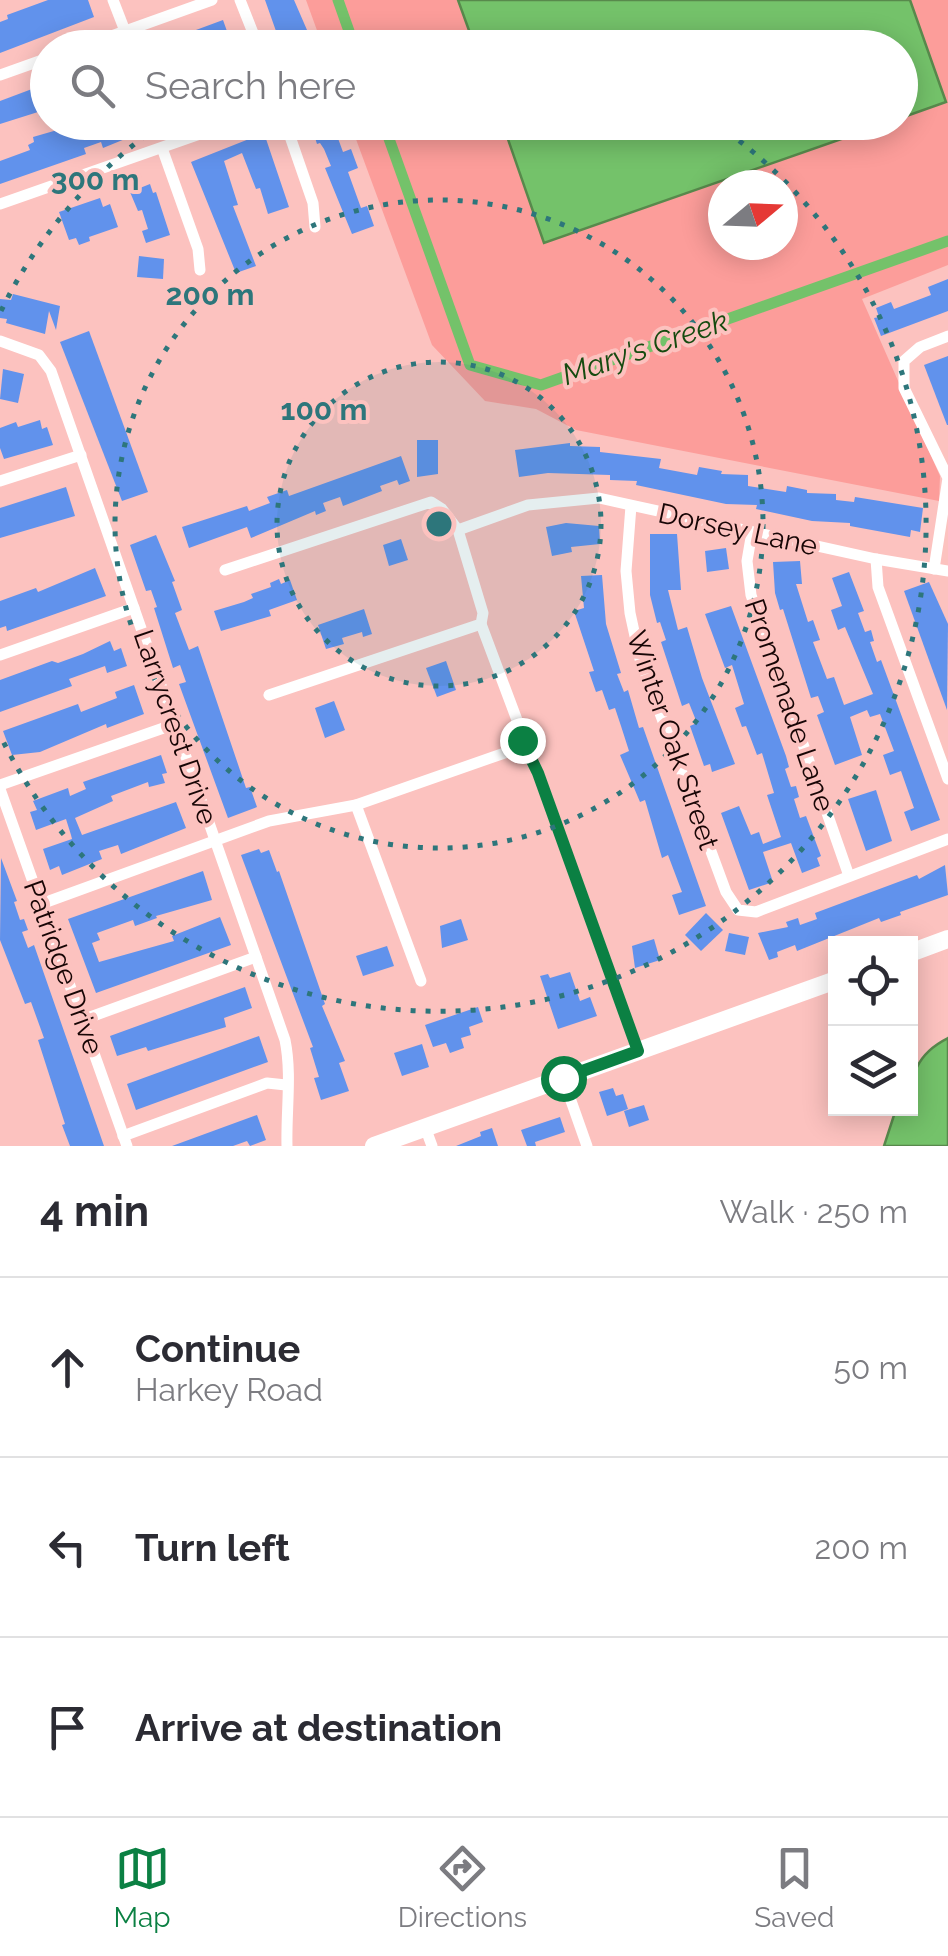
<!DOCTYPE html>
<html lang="en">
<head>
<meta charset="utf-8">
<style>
  :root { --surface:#fff; --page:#f2f2f3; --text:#2b2b33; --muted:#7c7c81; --line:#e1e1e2; --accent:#0b8043 }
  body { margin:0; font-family:Raleway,sans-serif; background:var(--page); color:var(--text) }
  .controls { position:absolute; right:30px; bottom:30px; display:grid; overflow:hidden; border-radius:0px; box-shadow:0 5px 25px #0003 }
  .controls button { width:90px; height:90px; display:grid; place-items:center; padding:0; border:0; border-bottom:2px solid var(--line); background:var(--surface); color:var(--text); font:50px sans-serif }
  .compass { position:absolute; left:708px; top:170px; width:90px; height:90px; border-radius:50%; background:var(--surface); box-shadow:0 5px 25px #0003; rotate:71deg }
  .stop { position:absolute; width:30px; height:30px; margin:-22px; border:8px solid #0b8043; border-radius:50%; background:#fff }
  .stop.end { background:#0b8043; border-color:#fff; box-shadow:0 2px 10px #0008 }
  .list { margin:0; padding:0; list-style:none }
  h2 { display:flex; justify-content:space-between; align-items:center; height:130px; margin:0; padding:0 40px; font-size:42px }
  h2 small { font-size:32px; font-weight:400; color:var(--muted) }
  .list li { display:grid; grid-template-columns:65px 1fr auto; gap:30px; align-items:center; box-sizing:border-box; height:180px; padding:0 40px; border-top:2px solid var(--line) }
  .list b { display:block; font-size:38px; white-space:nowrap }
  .list p { margin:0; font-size:32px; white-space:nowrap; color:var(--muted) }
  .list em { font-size:32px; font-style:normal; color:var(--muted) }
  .icon { flex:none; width:55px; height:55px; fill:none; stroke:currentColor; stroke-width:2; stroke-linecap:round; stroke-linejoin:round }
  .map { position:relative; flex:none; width:948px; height:1146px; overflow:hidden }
  .search { position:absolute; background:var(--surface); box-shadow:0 5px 25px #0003; left:30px; right:30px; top:30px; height:110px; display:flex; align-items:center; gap:25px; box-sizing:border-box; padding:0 35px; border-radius:55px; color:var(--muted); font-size:38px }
  .sheet { height:670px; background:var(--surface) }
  nav { display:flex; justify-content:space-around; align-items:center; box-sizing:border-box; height:140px; border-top:2px solid var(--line); background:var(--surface); font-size:28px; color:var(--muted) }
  nav a { display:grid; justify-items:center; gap:5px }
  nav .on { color:var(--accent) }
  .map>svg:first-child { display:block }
  .green { fill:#fc9d9a; fill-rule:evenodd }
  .water { fill:#74c26a; stroke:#58894c; stroke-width:2.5 }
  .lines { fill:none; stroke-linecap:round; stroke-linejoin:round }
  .canal { stroke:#74c26a; stroke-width:11 }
  .building { fill:#6192ec }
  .street { stroke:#fff; stroke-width:11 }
  .secondary { stroke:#fff; stroke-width:18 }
  .route { stroke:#0b8043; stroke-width:12 }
  .ring { fill:none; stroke:#2d767b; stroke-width:5; stroke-dasharray:5 10 }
  .labels { text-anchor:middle; stroke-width:8; stroke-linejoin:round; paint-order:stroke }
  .street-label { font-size:28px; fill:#170505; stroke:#fcc2bf }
  .water-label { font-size:30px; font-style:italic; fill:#164b10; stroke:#fcc2bf }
  .centre { fill:#2d767b; stroke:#fcc2bf; stroke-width:5 }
  .ring-label { font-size:30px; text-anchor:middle; font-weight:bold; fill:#2d767b; stroke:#fcc2bf; stroke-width:8; stroke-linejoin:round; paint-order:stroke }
</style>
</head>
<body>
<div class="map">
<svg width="948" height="1146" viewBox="0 0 948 1146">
  <rect width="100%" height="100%" fill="#fcc2bf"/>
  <path class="green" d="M306 0H948V265L862 299 940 476 939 501 576 430 536 409 485 401 432 345 350 123 900 122V48L323 47ZM723 185H783V245H723Z"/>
  <g class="water">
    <path d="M458 0H910L946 102 901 118 900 48 475 47Z"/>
    <path d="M502 122H887V123L544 243Z"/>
    <path d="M948 1038V1146H884L896 1109 910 1108C910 1076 916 1054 948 1038Z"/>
  </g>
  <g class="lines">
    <g class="canal">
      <path d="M338 0 355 48"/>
      <path d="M383 122 470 365 541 385 948 241"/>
    </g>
  </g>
  <g class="building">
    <path d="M48 0H88L94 17 0 53V22L8 19 7 15Z"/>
    <path d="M265 0H294L307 30 299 32 304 48H282Z"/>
    <path d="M223 20 233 48 210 45 181 48 177 37Z"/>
    <path d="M48 83V115L40 117 38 112 0 124V101Z"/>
    <path d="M85 122 164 123 103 148 101 142 84 148 86 154 0 184V161L30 150 28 145 34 142 33 137Z"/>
    <path d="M310 122H332L343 152 351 149 358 168 348 172 361 208 367 206 374 226 352 234 325 168 331 166 324 149 320 143 317 144Z"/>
    <path d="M264 133 289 207 268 214 260 188 256 189 242 153 224 161 238 205 233 206 256 266 236 273 191 162Z"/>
    <path d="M150 184 153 193 156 192 170 235 146 243 142 231 148 229 142 210 138 211 130 192Z"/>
    <path d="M100 198 103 207 110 204 118 227 89 237 90 241 79 245 76 238 69 240 59 212Z"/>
    <path d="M139 256 164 259 163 279 137 277Z"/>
    <path d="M948 279V311L881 336 874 318 879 317 876 308 891 302 894 309 931 295 928 287Z"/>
    <path d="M13 294 60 306 56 330 49 311 45 334 6 323 7 319 0 318V299L11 300Z"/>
    <path d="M89 331 148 492 122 501 60 342Z"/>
    <path d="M948 356V425H947L924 365Z"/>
    <path d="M3 369 24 374 18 403 0 399Z"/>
    <path d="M40 420 42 429 47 427 53 445 4 459 0 448V428L16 422 18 427Z"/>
    <path d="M417 440H438V474L417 477Z"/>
    <path d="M570 443V446L600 447V452L661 459 659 468 697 475 699 467 722 471 721 474 748 475V486L786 492 787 486 807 490V493L836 494V500L854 502 855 497 923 508 920 532 911 530 910 537 850 526V523L812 521 756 509 757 505 726 504 636 485 637 481 610 480V475L548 473 519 477 515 450Z"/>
    <path d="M401 456 410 481 399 485 397 480 380 486 382 491 343 506 340 497 323 503 326 511 316 515 315 511 251 538 247 527 189 548 182 527 247 506 249 511 270 503 267 497 287 490 289 496Z"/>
    <path d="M66 487 75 516 0 538V508Z"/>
    <path d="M566 523 599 526 600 544 571 547 572 552 552 556 546 527Z"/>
    <path d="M650 534H677L681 590H668L678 630 687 627 702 678 735 764 712 772 710 764 704 766 690 726 697 723 689 703 682 706 661 642 666 640 660 622 657 623 650 595Z"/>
    <path d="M156 535 175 581 172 582 182 610 175 613 189 650 198 646 246 788 250 787 257 807 228 818 179 684 186 682 180 665 173 668 154 608 157 607 151 590 146 591 130 545Z"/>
    <path d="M401 539 408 560 389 566 383 545Z"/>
    <path d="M726 548 729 569 707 572 705 551Z"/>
    <path d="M800 561 802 584H796L808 622 813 620 820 640 813 642 827 679 834 677 844 705 873 694 845 627 838 630 831 610 842 606 832 578 849 572 864 611 858 613 865 632 871 630 874 641 870 642 877 662 881 660 940 820 911 831 904 812 914 808 901 771 890 775 883 755 894 751 880 714 870 717 867 710 850 717 862 755 835 765 817 715 824 712 818 696 811 698 783 609 780 610 775 593 773 562Z"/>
    <path d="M95 568 106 596 7 631 6 626 0 628V601L36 588 38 592Z"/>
    <path d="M602 575 606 624 621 673 617 674 624 692 628 690 639 728 643 727 706 906 679 915 672 895 682 892 668 855 662 858 645 800 640 802 629 776 620 755 629 751 621 726 615 708 609 710 602 690 596 692 589 672 594 671 574 611 584 608 581 576Z"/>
    <path d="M279 579 281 584 290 580 297 600 269 610 271 616 221 631 214 611 244 602 253 598 251 594 271 587 270 583Z"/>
    <path d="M929 582 948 624 947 710 904 591Z"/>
    <path d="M731 606 786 756 789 767 785 769 791 787 796 786 799 797 794 799 800 818 806 816 821 856 817 858 820 866 802 873 791 843 763 852 773 882 749 890 721 813 739 806 751 835 759 832 763 844 781 837 767 795 774 793 762 753 757 755 746 726 742 727 735 708 744 704 732 665 725 668 705 614Z"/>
    <path d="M364 609 372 634 363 637 362 632 342 638 344 644 326 649 318 625Z"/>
    <path d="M110 641 114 651 121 648 127 666 107 673 105 666 69 679 72 686 0 712V680L52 661 58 663 83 654Z"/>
    <path d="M446 661 456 690 437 697 426 668Z"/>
    <path d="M134 685 144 714 107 728 106 724 40 752 12 755 3 731 78 704 81 712 117 698 115 692Z"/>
    <path d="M334 701 345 730 325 738 315 708Z"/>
    <path d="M161 755 167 773 162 774 165 783 149 787 148 782 111 796 113 801 75 818 82 835 176 802 186 828 121 854 118 845 99 851 102 859 62 875 59 866 50 870 43 849 72 839 71 835 66 819 36 830 30 812 37 810 33 801 68 788 70 796 86 789 83 782Z"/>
    <path d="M876 790 892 841 866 851 848 799Z"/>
    <path d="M259 849 261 853 269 850 277 872 279 871 325 1004 322 1006 345 1061 339 1063 349 1091 321 1100 314 1078 319 1077 310 1048 313 1047 241 855Z"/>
    <path d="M1 858 17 901 14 902 20 920 24 919 28 930 22 932 28 948 34 945 104 1146H70L62 1125 65 1124 38 1040 44 1038 31 1002 25 1004 0 940Z"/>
    <path d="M945 865 948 895 900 912 901 915 881 922 879 918 797 951 795 945 777 952 778 957 769 960 758 933 788 927 786 922 798 918 800 925 817 919 815 913 917 875 919 879Z"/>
    <path d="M203 871 212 900 156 916 157 918 135 926 133 920 97 933 100 940 92 943 99 962 174 941 172 936 220 917 231 945 96 993 68 919Z"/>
    <path d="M706 913 723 930 701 951 685 935Z"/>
    <path d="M461 919 468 940 442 948 440 926Z"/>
    <path d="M729 933 749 937 745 955 725 951Z"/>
    <path d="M654 939 660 960 635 968 632 946Z"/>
    <path d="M387 946 394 966 363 976 356 956Z"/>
    <path d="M570 972 580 1001 590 997 597 1016 558 1029 540 976 548 974 550 978Z"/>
    <path d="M245 987 252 1008 224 1018 226 1027 148 1051 146 1047 117 1056 110 1036Z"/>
    <path d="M478 1007 483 1022 469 1027 471 1035 461 1038 464 1048 450 1053 446 1043 433 1047 425 1025Z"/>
    <path d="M259 1036 268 1062 136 1110 127 1084Z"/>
    <path d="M422 1044 429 1067 402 1076 394 1053Z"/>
    <path d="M613 1088 616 1096 623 1094 628 1109 607 1116 599 1092Z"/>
    <path d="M644 1105 649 1120 629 1127 624 1111Z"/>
    <path d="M257 1115 266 1140 250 1146 247 1141 233 1146H172Z"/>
    <path d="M560 1117 565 1132 535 1142 536 1146H527L521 1130Z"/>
    <path d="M492 1128 498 1146H456L481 1136 480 1132Z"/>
  </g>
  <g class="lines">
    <g class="street">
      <path d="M113 0 125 31"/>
      <path d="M240 0 259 48"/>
      <path d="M78 48 212 0"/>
      <path d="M0 75 48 58"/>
      <path d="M285 122 313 203 315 227"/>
      <path d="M162 148 198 249 200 270"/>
      <path d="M0 204 234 122"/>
      <path d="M0 341 39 355 51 371 285 1040C292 1074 286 1111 287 1146"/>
      <path d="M0 481 81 455"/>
      <path d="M631 506 626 571 630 613 640 659 726 892 738 910 756 912 948 839"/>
      <path d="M752 532 747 561 751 595 849 876"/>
      <path d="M876 559 878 587 948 779"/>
      <path d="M934 569 948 478 904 388V361L920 347 948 336"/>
      <path d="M225 570 431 502 442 509 458 530 528 505 599 498 876 559 948 571"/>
      <path d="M0 655 134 608"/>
      <path d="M269 695 481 624 483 613 458 530"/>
      <path d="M522 740 538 773 638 1051"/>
      <path d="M0 785 175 724"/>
      <path d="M0 789 127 1146"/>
      <path d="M356 805 421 981"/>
      <path d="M41 904 269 821 356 805 513 750 521 743 523 736 481 624"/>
      <path d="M82 1020 256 957"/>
      <path d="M563 1078 587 1146"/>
      <path d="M425 1127 432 1146"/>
      <path d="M123 1136 267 1083 286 1085"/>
    </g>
    <g class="secondary">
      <path d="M910 953 948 939"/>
      <path d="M374 1146 836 980"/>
    </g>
  </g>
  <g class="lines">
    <path class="route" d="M522 740 538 773 638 1051 563 1078"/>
  </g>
  <circle cx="439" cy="524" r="162" fill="#2d767b" fill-opacity=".12"/>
  <g class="ring">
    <circle cx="439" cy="524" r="162"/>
    <circle cx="439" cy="524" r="324"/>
    <path d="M1 311A487 487 0 0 1 163 123M342 47A487 487 0 0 1 536 47M715 123A487 487 0 1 1 1 737"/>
  </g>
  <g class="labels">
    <g class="street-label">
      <text transform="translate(738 529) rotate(12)" y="10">Dorsey Lane</text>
      <text transform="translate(790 705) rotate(71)" y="10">Promenade Lane</text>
      <text transform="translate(176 727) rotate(71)" y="10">Larrycrest Drive</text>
      <text transform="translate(673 740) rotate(71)" y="10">Winter Oak Street</text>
      <text transform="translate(64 967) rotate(70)" y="10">Patridge Drive</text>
    </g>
    <g class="water-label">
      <text transform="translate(645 348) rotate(-19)" y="10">Mary's Creek</text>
    </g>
  </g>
  <circle cx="439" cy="524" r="15" class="centre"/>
  <g class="ring-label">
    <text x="95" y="190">300 m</text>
    <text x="210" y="305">200 m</text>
    <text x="324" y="420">100 m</text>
  </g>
</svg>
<div class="controls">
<button><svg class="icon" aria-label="locate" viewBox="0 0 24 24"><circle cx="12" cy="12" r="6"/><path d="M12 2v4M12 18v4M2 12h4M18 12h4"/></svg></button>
<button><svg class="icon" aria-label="layers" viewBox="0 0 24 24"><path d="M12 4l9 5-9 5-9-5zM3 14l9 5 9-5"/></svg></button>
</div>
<svg class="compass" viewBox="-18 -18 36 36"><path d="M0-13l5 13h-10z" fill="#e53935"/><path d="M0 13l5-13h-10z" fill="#7c7c81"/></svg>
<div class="stop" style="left:563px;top:1078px"></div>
<div class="stop end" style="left:522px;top:740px"></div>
<div class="search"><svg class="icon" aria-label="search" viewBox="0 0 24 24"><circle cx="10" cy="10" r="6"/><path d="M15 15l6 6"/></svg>Search here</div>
</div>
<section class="sheet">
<h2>4 min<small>Walk · 250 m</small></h2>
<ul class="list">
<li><svg class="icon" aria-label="ahead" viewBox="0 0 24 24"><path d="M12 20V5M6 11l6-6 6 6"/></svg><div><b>Continue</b><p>Harkey Road</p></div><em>50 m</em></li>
<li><svg class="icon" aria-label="left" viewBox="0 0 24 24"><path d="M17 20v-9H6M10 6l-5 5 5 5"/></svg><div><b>Turn left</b></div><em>200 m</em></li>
<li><svg class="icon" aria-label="arrive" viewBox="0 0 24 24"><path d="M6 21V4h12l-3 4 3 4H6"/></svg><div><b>Arrive at destination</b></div></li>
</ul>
</section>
<nav>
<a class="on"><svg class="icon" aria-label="map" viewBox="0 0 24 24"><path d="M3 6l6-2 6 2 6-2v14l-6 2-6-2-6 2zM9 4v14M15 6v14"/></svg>Map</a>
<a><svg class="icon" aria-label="directions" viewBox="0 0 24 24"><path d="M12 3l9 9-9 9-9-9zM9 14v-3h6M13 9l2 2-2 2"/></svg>Directions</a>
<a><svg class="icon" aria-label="saved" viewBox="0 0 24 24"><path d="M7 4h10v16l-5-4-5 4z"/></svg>Saved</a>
</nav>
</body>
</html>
